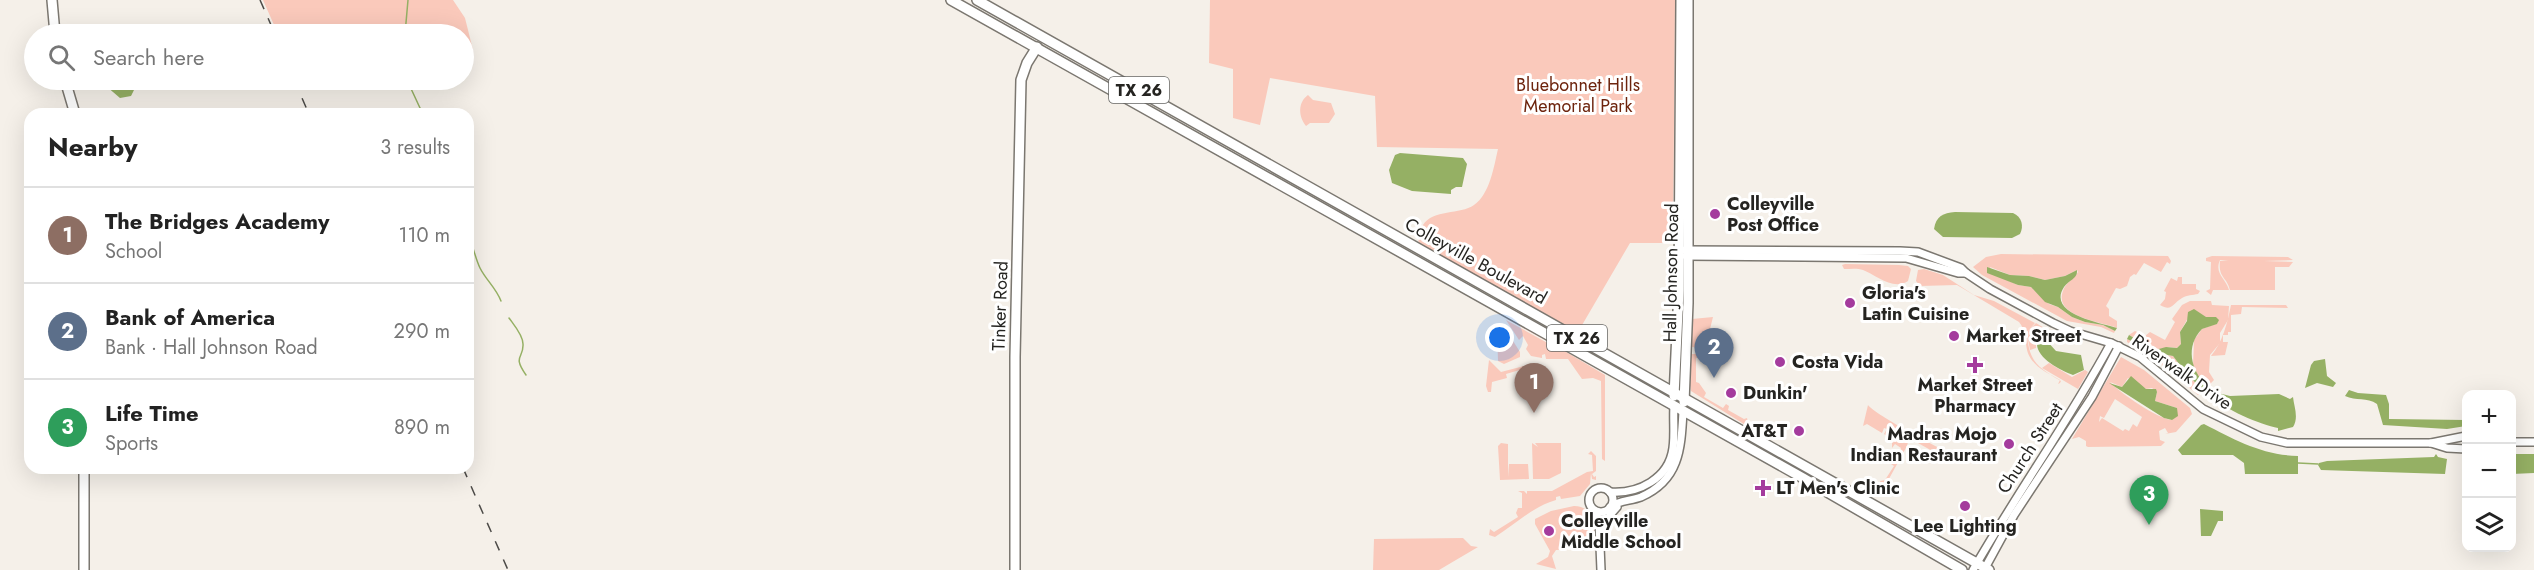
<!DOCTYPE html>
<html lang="en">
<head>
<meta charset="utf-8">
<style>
  :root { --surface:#fff; --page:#f6f6f6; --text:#222; --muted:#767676; --line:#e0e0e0; --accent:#a43b9d }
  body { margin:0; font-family:Jost,sans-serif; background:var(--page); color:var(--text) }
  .controls { position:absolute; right:18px; bottom:18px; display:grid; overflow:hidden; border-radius:12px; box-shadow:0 6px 24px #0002 }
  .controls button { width:54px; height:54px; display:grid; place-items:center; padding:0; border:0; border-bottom:2px solid var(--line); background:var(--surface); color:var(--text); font:30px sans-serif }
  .you { position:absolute; left:1500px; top:338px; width:21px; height:21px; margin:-15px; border:4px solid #fff; border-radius:50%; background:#1a73e8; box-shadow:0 0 0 9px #1a73e833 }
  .badge { display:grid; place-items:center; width:39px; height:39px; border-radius:50%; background:var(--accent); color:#fff; font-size:20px; font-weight:700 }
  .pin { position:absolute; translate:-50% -50px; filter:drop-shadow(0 2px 3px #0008) }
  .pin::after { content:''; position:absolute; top:32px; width:21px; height:18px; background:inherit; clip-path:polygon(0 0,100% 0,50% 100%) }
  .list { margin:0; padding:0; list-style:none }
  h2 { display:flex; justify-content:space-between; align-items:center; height:78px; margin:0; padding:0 24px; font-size:26px }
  h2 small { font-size:20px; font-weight:400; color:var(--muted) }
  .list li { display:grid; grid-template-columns:39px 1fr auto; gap:18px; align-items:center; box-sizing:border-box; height:96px; padding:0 24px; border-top:2px solid var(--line) }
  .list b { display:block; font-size:22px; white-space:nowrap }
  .list p { margin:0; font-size:20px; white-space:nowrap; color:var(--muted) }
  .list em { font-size:20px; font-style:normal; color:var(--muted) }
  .icon { flex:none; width:33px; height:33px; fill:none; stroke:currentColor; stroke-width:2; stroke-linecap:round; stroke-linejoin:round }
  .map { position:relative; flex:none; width:2534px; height:570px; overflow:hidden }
  .search { position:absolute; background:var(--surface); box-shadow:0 6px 24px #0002; left:24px; top:24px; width:450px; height:66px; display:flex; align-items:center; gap:15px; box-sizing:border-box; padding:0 21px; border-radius:33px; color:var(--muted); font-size:22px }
  .panel { position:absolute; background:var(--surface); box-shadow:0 6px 24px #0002; left:24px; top:108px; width:450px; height:366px; border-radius:18px }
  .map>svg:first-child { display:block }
  .green { fill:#fac9bb; fill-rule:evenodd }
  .water { fill:#95b064 }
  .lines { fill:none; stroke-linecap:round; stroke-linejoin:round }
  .stream { stroke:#95b064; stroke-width:1.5 }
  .minor-casing { stroke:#7b7770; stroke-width:10 }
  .major-casing { stroke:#7b7770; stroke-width:12 }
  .minor { stroke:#fff; stroke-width:7 }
  .major { stroke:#fff; stroke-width:9 }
  .rail { stroke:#4d4b48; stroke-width:1.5; stroke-dasharray:10 10; stroke-linecap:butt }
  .poi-dot { fill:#a43b9d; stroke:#fff; stroke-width:2 }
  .labels { text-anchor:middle; stroke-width:6; stroke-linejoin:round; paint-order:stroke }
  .shield { fill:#fff; stroke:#666664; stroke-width:1.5 }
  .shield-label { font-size:16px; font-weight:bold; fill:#252421 }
  .park-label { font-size:18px; fill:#6d240d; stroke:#fff }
  .poi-label { font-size:18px; font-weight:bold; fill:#252421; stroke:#fff; text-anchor:start }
  .street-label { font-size:18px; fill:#252421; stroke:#fff }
</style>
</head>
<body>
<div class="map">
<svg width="2534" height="570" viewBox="0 0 2534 570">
  <rect width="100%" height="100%" fill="#f5f0e9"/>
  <g class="green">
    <path d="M263 0H453L465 18 473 50H464V34H278Z"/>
    <path d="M1210 0H1675L1673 243H1630L1578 332 1418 244C1419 238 1420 230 1423 225 1433 209 1460 215 1474 205 1490 194 1494 166 1498 149L1377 147 1375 96 1270 78 1260 125 1233 118V69L1209 63Z"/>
    <path d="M1308 95 1313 100 1331 103 1335 114 1329 123H1310L1306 126C1298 116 1298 102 1308 95Z"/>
    <path d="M2001 254 2168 256 2171 261 2170 264 2167 262 2161 272 2144 263 2136 275 2134 274 2130 277 2127 286 2120 289 2116 288 2106 306 2109 309V316L2117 321V328C2102 322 2053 317 2063 291 2065 283 2074 279 2078 272L2077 270 2065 276 2045 280 2029 276 2010 275 1990 267 1993 274 2018 285 2031 287 2049 304 2058 307 2072 317 2085 322 2103 325 2115 331 2114 333 2101 327 2067 321 1982 275 1973 267 1986 257Z"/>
    <path d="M2212 256 2288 257 2293 260 2264 261 2293 262 2289 267H2275V290H2230C2227 277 2218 278 2220 261L2228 260H2220C2214 274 2226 278 2229 290H2213L2211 295 2206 291 2210 289 2211 262 2206 261V258Z"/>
    <path d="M1845 264 1899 265 1908 266 1911 269 1908 281C1893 291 1876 275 1863 270 1858 268 1850 269 1844 269L1842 265Z"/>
    <path d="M1924 269 1943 275 1974 295 1994 301 2035 323 2027 332 2036 323 2049 331 2044 337H2036V348L2030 350 2027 334C2029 362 2038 367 2061 381L2060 383 2058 384 2060 380C2044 371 2027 364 2026 343 2025 334 2025 330 2019 322L1957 285 1920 286 1916 281 1918 270Z"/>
    <path d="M2178 277H2182V284H2196V289L2200 291 2198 294C2193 295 2187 295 2182 298 2172 304 2172 312 2160 305L2165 299 2166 292 2164 291 2171 278 2177 281Z"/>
    <path d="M2190 301H2211L2212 305 2229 306 2228 320 2220 333V343L2210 355 2209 372 2214 380 2207 387 2195 373 2193 366 2194 340 2202 329 2218 323 2216 317 2206 318 2202 315 2188 318 2180 332 2181 344 2177 348 2169 347 2155 350 2129 335 2135 331 2145 336 2150 332 2165 340 2175 322 2172 319 2182 305Z"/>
    <path d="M2231 305H2286L2288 308 2242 307 2241 314 2231 315V332H2228V335H2223V342H2228L2225 355 2211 356C2223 341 2227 324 2231 305Z"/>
    <path d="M1713 317 1710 329 1712 348 1691 347 1692 319Z"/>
    <path d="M1509 318 1605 375V461L1602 459 1601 381 1593 378 1582 379 1568 359H1546L1545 354 1542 355V358L1531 356 1526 349 1528 345 1523 336 1519 340 1506 320 1553 346 1554 345 1507 319Z"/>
    <path d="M1499 324 1503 325 1520 352V357L1504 364 1498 361 1497 326Z"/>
    <path d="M2127 339 2156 353 2173 356 2189 377 2204 390 2198 395 2152 357 2127 342Z"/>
    <path d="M1691 354H1698L1700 357 1696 358V382L1699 383 1706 393 1704 397 1723 408 1726 404 1729 406 1728 410 1744 419 1747 418 1749 425 1747 426 1691 391 1689 380Z"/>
    <path d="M2121 357 2144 370 2190 408 2192 414 2176 432 2165 434 2168 433 2165 428 2159 431 2160 440 2165 442 2161 446 2088 447 2086 446V441L2079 437 2072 439ZM2128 378 2146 389 2152 388 2157 392 2155 401 2177 408 2172 420C2158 419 2120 393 2110 382L2122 387ZM2115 399 2142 417 2137 427 2133 424 2129 431 2125 429 2123 431 2102 418 2099 422 2100 416 2104 418Z"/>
    <path d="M1489 360 1501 372 1524 366 1530 379 1526 380 1523 369 1506 374 1507 378 1492 382 1491 392H1488L1486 386Z"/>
    <path d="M2049 363 2072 377 2085 370 2088 372 2078 389 2042 368Z"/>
    <path d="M1868 405C1874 414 1948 454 1961 458L1957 462H1952L1909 438 1907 446 1885 486 1882 487 1880 481 1885 480 1894 466 1891 464H1895L1901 448 1895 444 1892 448V439L1884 434 1887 429 1884 428 1882 433 1867 424 1863 426Z"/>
    <path d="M1501 443 1508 444V477L1509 464H1528L1529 479 1500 480 1498 446Z"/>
    <path d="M1532 443 1538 447 1535 443H1561V473L1549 479H1533Z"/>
    <path d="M1591 451 1596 456V471L1592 474 1594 477 1596 476V480L1592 479 1591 473 1590 484 1580 496 1561 499 1560 496 1556 497V500C1532 507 1516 524 1495 537L1489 535 1490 529 1494 532 1518 517 1516 513 1518 508H1522V493L1518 491H1524L1527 494V491H1552L1587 472 1593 471 1592 455 1588 454Z"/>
    <path d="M1574 506C1594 506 1597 528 1593 545L1590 548 1556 550 1552 556 1556 569 1536 564 1548 557 1550 551 1535 524V519L1551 511Z"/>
    <path d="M1463 538 1471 546 1478 547 1439 570H1373L1374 539Z"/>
  </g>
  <g class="water">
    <path d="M82 80H127L131 83 134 90 131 96 120 98 106 86H89Z"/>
    <path d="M1400 153 1463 158 1467 164 1462 187H1456L1451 190V194L1412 191 1392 183 1389 170 1395 155Z"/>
    <path d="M1955 212 2013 213C2022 217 2024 226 2020 234L2012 238 1943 237 1934 229C1936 216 1943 213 1955 212Z"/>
    <path d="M1987 267 2010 275 2029 276 2045 280 2065 276 2077 270C2078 279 2069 280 2064 287 2046 315 2103 323 2117 328L2115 331 2103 325 2085 322 2072 317 2058 307 2045 302 2031 287 2018 285 1987 273Z"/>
    <path d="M2194 309 2206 317H2216L2219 320 2217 324 2202 329C2185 346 2191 370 2206 385L2203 389 2189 377 2173 356 2156 353 2127 339 2129 335 2155 350 2166 347 2177 348 2181 344 2180 332 2187 321 2188 312Z"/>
    <path d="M2039 337 2046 340 2056 351 2081 355 2084 370 2073 375C2059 370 2029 354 2039 337Z"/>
    <path d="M2325 359 2327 376 2336 383 2333 387 2317 383 2305 388 2311 365 2314 361Z"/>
    <path d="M2131 376 2146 389H2156L2157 392 2155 401 2177 408 2178 416 2172 420 2164 418 2109 383 2122 387Z"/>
    <path d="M2349 390 2358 393 2386 395 2389 404V419L2466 420V426L2447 429 2383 425 2377 404C2367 397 2356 401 2345 396Z"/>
    <path d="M2214 392 2230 396 2279 394 2290 399 2293 397C2294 407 2299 417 2293 427L2278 431V428C2261 425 2223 409 2212 396Z"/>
    <path d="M2204 424C2235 440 2262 455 2298 456V474H2245L2244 463 2233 455H2182L2178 450 2201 425Z"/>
    <path d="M2436 454 2438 457 2447 459 2445 474 2321 470 2318 465 2319 463 2327 461 2434 457Z"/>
    <path d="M2512 454H2534V473L2512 474Z"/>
    <path d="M2200 509 2223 511V521H2218L2211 536H2201Z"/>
  </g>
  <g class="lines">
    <g class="stream">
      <path d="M405 34 408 0"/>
      <path d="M407 80 420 108 427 114"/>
      <path d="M269 109 272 114"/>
      <path d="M468 237C474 247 475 258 480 268 486 280 496 288 501 301"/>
      <path d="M509 318C514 325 523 335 523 344 524 359 512 355 526 375"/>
      <path d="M2298 463 2318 464"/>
    </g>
    <defs>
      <g id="minor">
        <path d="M1685 250 1900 251 1918 252 1961 268 1966 273 1990 289 2053 323 2070 331 2111 343 2140 357 2203 409 2261 437 2287 443H2431L2447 448 2466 449"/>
        <path d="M1686 256 1906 258 1958 273H1966"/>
        <path d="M2512 442H2534"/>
        <path d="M2431 443 2466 436"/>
        <circle cx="1601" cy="500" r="12"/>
        <path d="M1610 492C1638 494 1669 479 1673 448 1675 434 1673 420 1674 406"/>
        <path d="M1610 507C1619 500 1630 501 1641 497 1680 480 1681 448 1683 411"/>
        <path d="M1595 511 1599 522 1601 570"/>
        <path d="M1601 536 1610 515 1617 507"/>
        <path d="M1973 570C2017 493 2069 421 2111 343"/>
        <path d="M1984 570 2014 515 2092 397 2119 346"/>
      </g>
      <g id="major">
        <path d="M52 0 55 34"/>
        <path d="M951 0 1803 478 1962 570"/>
        <path d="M977 0 1989 570"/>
        <path d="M65 80 75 114"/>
        <path d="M1674 396 1679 290 1681 0"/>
        <path d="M1684 402 1688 303V0"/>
        <path d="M84 468V570"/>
        <path d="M1015 570V357L1021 80 1027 63 1037 47"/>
      </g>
    </defs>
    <use href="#minor" class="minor-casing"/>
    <use href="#major" class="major-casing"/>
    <use href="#minor" class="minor"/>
    <use href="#major" class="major"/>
    <g class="rail">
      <path d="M260 0 275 34"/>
      <path d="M294 80 309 114"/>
      <path d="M463 468 508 570"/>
    </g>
  </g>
  <g class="poi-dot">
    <circle cx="1715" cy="214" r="6"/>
    <circle cx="1850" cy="303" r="6"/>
    <circle cx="1954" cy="336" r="6"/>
    <circle cx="1780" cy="362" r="6"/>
    <path d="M1972 356h6v6h6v6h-6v6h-6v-6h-6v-6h6z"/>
    <circle cx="1731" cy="393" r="6"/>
    <circle cx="1799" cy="431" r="6"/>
    <circle cx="2009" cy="444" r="6"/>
    <path d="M1760 479h6v6h6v6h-6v6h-6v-6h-6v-6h6z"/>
    <circle cx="1965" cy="506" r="6"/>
    <circle cx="1549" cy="531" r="6"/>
  </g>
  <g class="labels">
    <g class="shield">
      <rect x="1109" y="77" width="60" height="26" rx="4.5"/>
      <rect x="1547" y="325" width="60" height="26" rx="4.5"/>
    </g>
    <g class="shield-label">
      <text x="1139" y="96">TX 26</text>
      <text x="1577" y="344">TX 26</text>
    </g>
    <g class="park-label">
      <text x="1578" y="91">Bluebonnet Hills<tspan x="1578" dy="21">Memorial Park</tspan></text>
    </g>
    <g class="poi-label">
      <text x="1727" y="210">Colleyville<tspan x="1727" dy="21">Post Office</tspan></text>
      <text x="1862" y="299">Gloria's<tspan x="1862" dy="21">Latin Cuisine</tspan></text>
      <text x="1966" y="342">Market Street</text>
      <text x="1792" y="368">Costa Vida</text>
      <text x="1975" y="391" text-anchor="middle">Market Street<tspan x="1975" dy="21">Pharmacy</tspan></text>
      <text x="1743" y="399">Dunkin'</text>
      <text x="1787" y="437" text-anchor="end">AT&amp;T</text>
      <text x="1997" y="440" text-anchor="end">Madras Mojo<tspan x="1997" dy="21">Indian Restaurant</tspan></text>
      <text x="1776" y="494">LT Men's Clinic</text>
      <text x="1561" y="527">Colleyville<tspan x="1561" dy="21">Middle School</tspan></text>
      <text x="1965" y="532" text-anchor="middle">Lee Lighting</text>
    </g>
    <g class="street-label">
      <text transform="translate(1476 261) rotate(29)" y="6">Colleyville Boulevard</text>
      <text transform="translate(1671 273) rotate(-89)" y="6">Hall Johnson Road</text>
      <text transform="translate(1000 306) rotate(-88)" y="6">Tinker Road</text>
      <text transform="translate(2182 372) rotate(35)" y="6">Riverwalk Drive</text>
      <text transform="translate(2030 448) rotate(-57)" y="6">Church Street</text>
    </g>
  </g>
</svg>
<div class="controls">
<button>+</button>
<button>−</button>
<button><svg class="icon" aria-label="layers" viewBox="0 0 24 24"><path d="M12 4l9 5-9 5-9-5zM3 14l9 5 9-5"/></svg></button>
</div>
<div class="you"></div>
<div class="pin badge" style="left:1534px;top:413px;background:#8d6e63">1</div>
<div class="pin badge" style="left:1714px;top:378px;background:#5c6f8a">2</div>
<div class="pin badge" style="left:2149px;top:525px;background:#2e9e5b">3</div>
<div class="search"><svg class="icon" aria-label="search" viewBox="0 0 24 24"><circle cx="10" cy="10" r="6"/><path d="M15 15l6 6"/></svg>Search here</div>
<section class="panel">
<h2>Nearby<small>3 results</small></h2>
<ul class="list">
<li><span class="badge" style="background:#8d6e63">1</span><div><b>The Bridges Academy</b><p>School</p></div><em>110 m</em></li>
<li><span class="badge" style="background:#5c6f8a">2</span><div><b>Bank of America</b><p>Bank · Hall Johnson Road</p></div><em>290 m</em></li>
<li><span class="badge" style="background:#2e9e5b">3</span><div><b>Life Time</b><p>Sports</p></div><em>890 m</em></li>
</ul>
</section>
</div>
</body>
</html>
